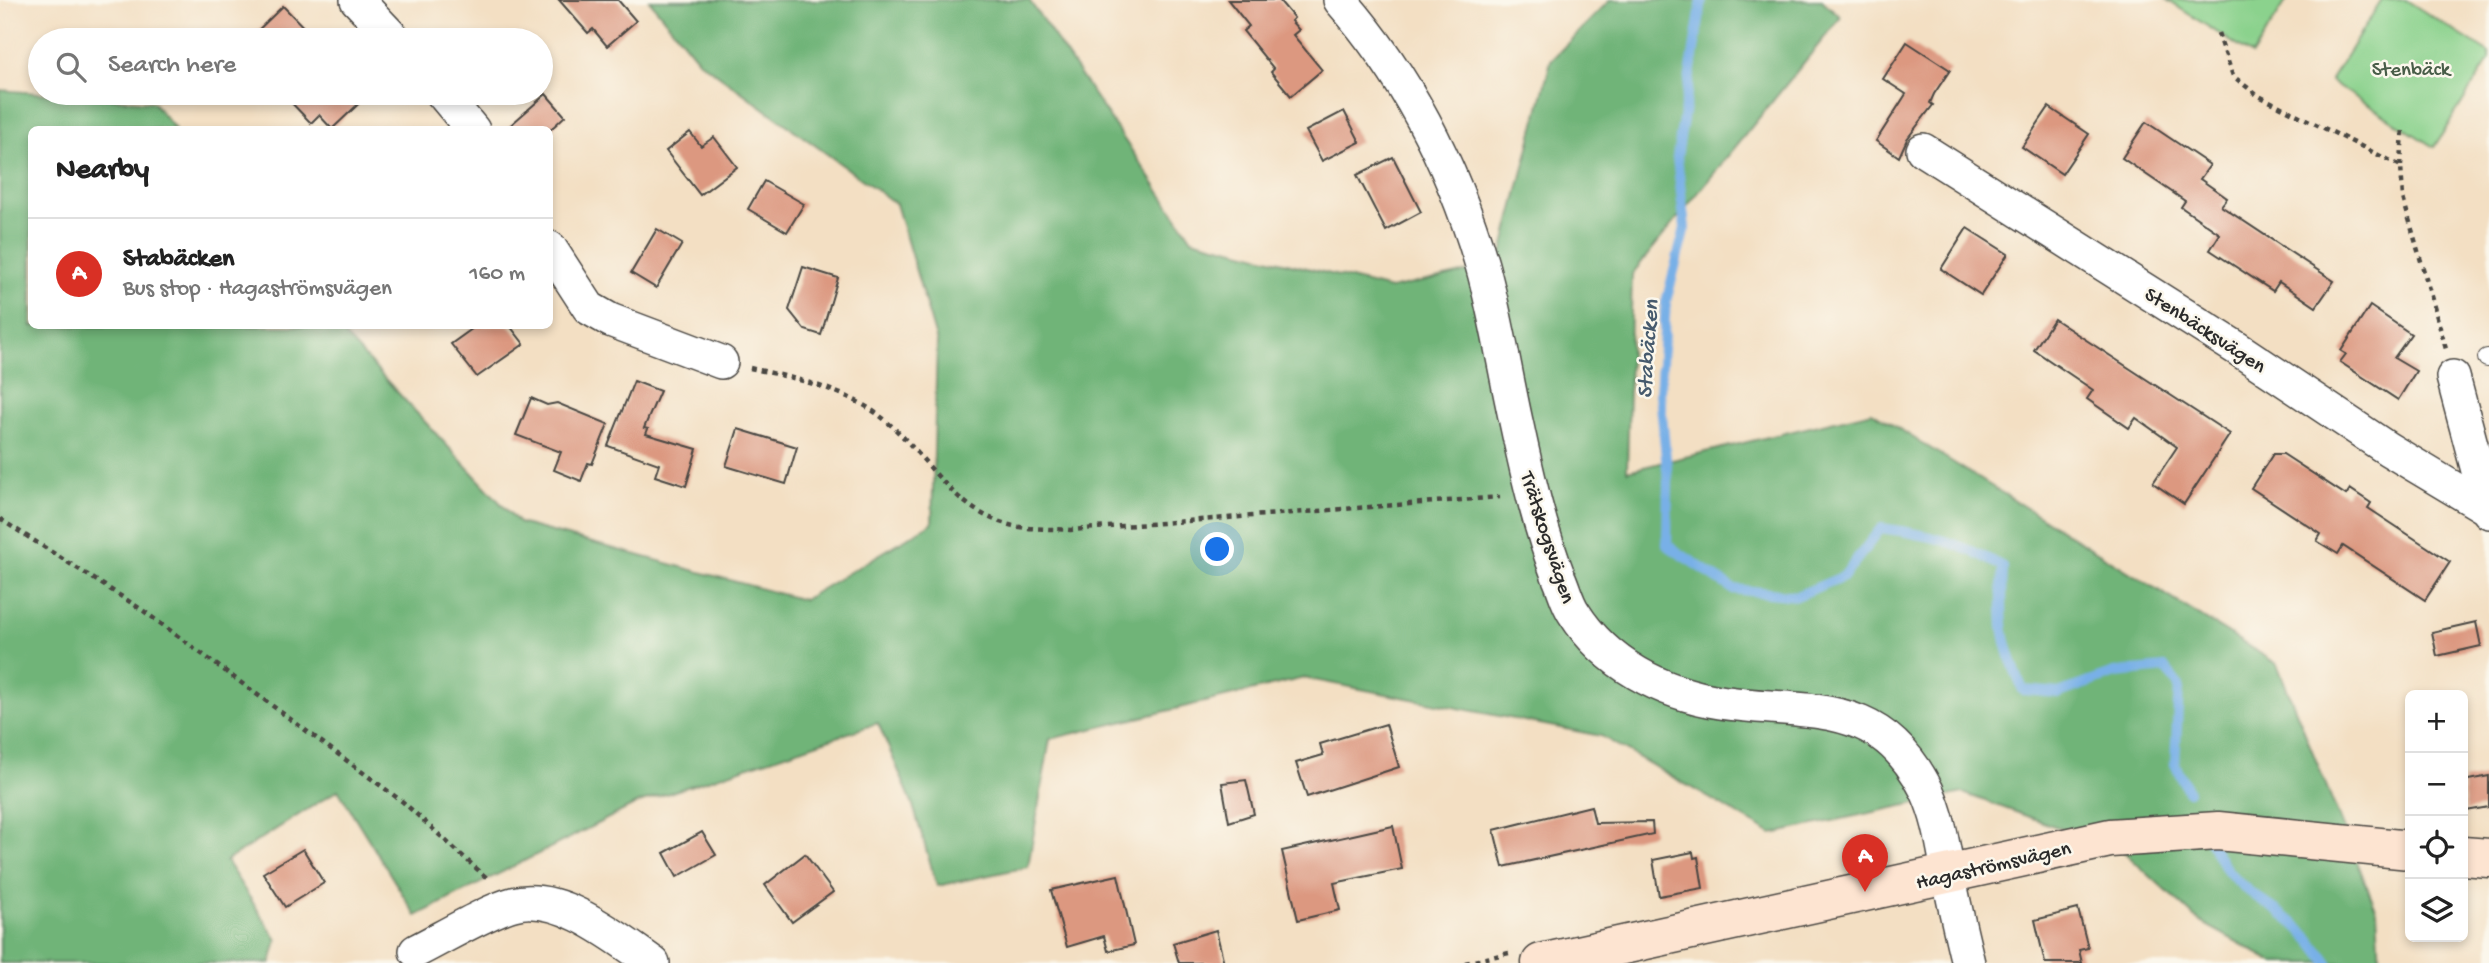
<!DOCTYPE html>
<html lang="en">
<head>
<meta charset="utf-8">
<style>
  :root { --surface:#fff; --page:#f2f2f2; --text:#222; --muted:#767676; --line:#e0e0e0; --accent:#d93025 }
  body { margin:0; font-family:"Gochi Hand",sans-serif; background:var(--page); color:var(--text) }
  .controls { position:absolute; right:21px; bottom:21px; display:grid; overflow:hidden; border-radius:10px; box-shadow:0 4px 10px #0003 }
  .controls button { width:63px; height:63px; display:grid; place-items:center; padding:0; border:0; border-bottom:2px solid var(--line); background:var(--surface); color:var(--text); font:35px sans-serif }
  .you { position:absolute; left:1218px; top:550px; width:24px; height:24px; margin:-18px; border:5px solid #fff; border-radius:50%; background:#1a73e8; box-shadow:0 0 0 10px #1a73e833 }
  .badge { display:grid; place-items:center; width:46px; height:46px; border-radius:50%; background:var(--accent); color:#fff; font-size:23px; font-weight:700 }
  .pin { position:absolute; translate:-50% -58px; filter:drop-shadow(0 2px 4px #0008) }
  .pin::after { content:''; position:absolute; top:37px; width:24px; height:21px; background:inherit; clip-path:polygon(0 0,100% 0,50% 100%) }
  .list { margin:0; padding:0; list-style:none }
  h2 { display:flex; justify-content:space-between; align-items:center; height:91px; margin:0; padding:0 28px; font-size:30px }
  h2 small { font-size:23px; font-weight:400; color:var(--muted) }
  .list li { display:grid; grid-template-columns:46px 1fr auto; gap:21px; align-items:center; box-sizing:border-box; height:112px; padding:0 28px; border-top:2px solid var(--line) }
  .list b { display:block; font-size:26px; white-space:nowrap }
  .list p { margin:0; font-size:23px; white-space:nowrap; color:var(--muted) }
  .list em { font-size:23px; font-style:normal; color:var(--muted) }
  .icon { flex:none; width:38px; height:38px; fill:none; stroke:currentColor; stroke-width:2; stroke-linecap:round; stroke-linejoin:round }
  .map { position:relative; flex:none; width:2489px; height:963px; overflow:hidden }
  .search { position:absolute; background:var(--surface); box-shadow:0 4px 10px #0003; left:28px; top:28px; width:525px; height:77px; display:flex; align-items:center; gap:18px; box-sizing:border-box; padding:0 24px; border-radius:38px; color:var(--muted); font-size:26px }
  .panel { position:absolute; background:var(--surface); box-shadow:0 4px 10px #0003; left:28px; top:126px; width:525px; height:203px; border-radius:10px }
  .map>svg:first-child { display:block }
  .green { fill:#8bd28d; stroke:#5b7e5c; stroke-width:2 }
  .forest { fill:#70b478; stroke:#4e7052; stroke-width:2 }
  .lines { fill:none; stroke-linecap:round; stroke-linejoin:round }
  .stream { stroke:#78b0e7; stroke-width:10 }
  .building { fill:#dc9880 }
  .lane-casing { stroke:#494642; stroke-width:20 }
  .street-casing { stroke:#494642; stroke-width:36 }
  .secondary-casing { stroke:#494642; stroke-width:41 }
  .path { stroke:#494642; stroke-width:4.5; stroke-dasharray:5 5; stroke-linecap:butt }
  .lane { stroke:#fff; stroke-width:18 }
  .street { stroke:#fff; stroke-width:33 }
  .secondary { stroke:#fde4d1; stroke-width:38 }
  .labels { text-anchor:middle; stroke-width:5; stroke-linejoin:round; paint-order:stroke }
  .park-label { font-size:21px; fill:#485d48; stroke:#fbf7ec }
  .street-label { font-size:21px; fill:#2b2b2b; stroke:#fbf7ec }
  .water-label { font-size:23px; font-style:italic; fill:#465a6d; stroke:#fbf7ec }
</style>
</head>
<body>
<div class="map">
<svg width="2489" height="963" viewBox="0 0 2489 963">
  <rect width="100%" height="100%" fill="#fbf7ec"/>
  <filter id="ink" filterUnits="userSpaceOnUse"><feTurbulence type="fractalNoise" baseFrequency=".0143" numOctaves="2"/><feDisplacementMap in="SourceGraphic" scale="14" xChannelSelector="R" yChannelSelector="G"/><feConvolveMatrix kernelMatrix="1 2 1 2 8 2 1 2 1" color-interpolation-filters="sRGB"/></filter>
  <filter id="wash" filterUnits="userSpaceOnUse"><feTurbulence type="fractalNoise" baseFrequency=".00686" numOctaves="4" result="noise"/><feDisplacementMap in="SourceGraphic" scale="28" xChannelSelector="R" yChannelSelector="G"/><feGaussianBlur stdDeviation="1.57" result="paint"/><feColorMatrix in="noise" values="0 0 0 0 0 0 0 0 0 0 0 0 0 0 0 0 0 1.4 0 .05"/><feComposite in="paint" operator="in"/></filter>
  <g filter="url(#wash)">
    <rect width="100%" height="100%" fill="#f3dfc3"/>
    <g class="green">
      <path d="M2167 0H2287L2252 55Z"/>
      <path d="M2382 0H2406L2489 53V60L2434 147 2330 81Z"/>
    </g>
    <path class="forest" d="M649 0H1029L1192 239 1390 289 1499 265 1551 60 1610 0H1822L1841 17 1632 274 1627 471 1872 412 2277 664 2377 911 2380 963H2275L2199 921 2123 851 1963 793 1772 834 1601 736 1304 678 1050 739 1028 867 937 886 912 802 878 723 636 804 416 916 338 790 226 861 277 940 271 963H0V90L153 102 175 129 32 130V326H336L519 523 803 600 932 523 937 342 896 204 699 61Z"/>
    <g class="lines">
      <g class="stream">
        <path d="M1702 0 1677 157 1685 228 1666 302 1660 393 1668 480 1667 545 1733 589 1797 596 1844 576 1881 528C1931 535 1959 542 2003 567 2000 622 2001 639 2023 690L2059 693 2115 673 2165 668 2179 686 2175 764 2188 791"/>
        <path d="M2210 841C2236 897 2265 895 2304 933 2313 941 2320 953 2328 963"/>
      </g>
    </g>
    <g id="blocks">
      <g class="building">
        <path d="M559 0H618L636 21 607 46 593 29 588 33Z"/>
        <path d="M1228 0H1279L1294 18 1291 21 1299 30 1293 35 1322 70 1291 96 1271 72 1274 69 1243 31 1249 26Z"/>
        <path d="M283 6 316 40H248Z"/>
        <path d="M1907 42 1950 70 1934 94 1930 103 1933 105 1907 139 1899 157 1876 141 1906 94 1883 79Z"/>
        <path d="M282 93H370L332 129 319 115 311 123Z"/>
        <path d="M546 94 565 116 550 130H505Z"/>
        <path d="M2049 107 2089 134 2062 174 2022 147Z"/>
        <path d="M1344 111 1360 142 1322 161 1306 131Z"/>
        <path d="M2146 122 2210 165 2200 179 2227 198 2221 206 2334 281 2316 307 2279 282 2273 291 2210 250 2220 234 2181 207 2185 201 2122 158Z"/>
        <path d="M690 132 701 146 714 137 737 167 700 195 666 151Z"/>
        <path d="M1393 157 1421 212 1386 231 1357 175Z"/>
        <path d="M764 181 804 204 787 232 748 209Z"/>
        <path d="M1967 228 2008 254 1981 295 1941 269Z"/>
        <path d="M657 229 682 244 656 288 631 273Z"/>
        <path d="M803 267 838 278 821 335 805 330 789 310Z"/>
        <path d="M2370 306 2411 334 2394 358 2416 371 2398 400 2340 362 2346 354 2341 351Z"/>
        <path d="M2054 319 2230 434 2184 504 2153 483 2177 447 2136 418 2129 428 2087 399 2093 390 2034 350Z"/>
        <path d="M476 326H510L524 344 477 377 451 344Z"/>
        <path d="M634 381 660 391 644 428 648 429 646 434 697 449 686 486 655 476 659 464 608 446Z"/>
        <path d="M531 398 547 405 557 403 608 424 592 464 588 463 581 481 554 470 561 452 516 435Z"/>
        <path d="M738 429 797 447 786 484 726 466Z"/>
        <path d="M2273 454H2283L2346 495 2350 489 2371 503 2368 508 2450 562 2425 600 2343 546 2338 554 2317 541 2321 534 2251 488Z"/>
        <path d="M2476 622 2481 646 2437 656 2432 632Z"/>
        <path d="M1386 724 1399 767 1307 797 1296 763 1323 755 1320 744Z"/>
        <path d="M2489 776V807L2466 811 2463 781Z"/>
        <path d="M1246 780 1254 814 1229 822 1222 783Z"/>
        <path d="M1591 806 1595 823 1652 822 1653 834 1503 867 1494 830Z"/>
        <path d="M1393 826 1402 869 1334 883 1340 910 1298 920 1282 851Z"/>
        <path d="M702 832 716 855 677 877 664 853Z"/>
        <path d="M303 849 324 883 285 907 263 873Z"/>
        <path d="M1693 852 1694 858 1698 857 1703 888 1659 896 1653 860Z"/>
        <path d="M805 854 833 892 792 922 765 885Z"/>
        <path d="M1118 875 1134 945 1108 951 1104 936 1067 947 1051 890Z"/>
        <path d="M2078 909 2088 948 2079 950 2082 963H2045L2035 920Z"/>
        <path d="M1216 930 1224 963H1179L1173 943Z"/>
      </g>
    </g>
  </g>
  <g filter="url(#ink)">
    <use href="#blocks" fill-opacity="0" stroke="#494642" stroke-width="2"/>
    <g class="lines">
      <defs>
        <path id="lane" d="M2487 358H2489"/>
        <g id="street">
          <path d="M357 0 395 40"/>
          <path d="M1340 0C1408 77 1453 167 1482 265 1497 318 1505 373 1517 426 1528 478 1540 529 1559 578 1564 589 1567 603 1574 613 1606 664 1662 693 1720 702 1807 715 1880 695 1927 791 1940 820 1943 846 1949 877 1954 905 1961 934 1968 963"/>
          <path d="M442 93 473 130"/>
          <path d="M1923 150 2238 349 2388 449 2488 509"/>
          <path d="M550 248 589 308 610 320 721 362"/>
          <path d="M2453 377 2489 512"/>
          <path d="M416 951C442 938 487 911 513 904 559 891 617 938 653 963"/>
        </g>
        <g id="secondary">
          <path d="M2463 856 2489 858"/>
          <path d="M1541 963 2110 838 2218 831 2410 850"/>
        </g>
      </defs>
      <use href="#lane" class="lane-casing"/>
      <use href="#street" class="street-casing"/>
      <use href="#secondary" class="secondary-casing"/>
      <g class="path">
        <path d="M2218 33 2233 76 2257 95 2401 166 2403 198 2446 349"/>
        <path d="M2401 166 2403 127"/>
        <path d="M750 368C794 378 850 390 885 420 927 455 950 507 1006 524 1025 530 1049 528 1070 530L1500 497"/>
        <path d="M0 519 141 609 403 802 488 879"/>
        <path d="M1465 963 1509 953"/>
      </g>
      <use href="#lane" class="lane"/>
      <use href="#street" class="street"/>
      <use href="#secondary" class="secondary"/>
    </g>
  </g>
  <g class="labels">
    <g class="park-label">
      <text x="2411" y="75">Stenbäck</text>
    </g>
    <g class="street-label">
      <text transform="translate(2206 329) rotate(33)" y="7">Stenbäcksvägen</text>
      <text transform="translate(1549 537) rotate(72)" y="7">Trätskogsvägen</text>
      <text transform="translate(1993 864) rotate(-13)" y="7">Hagaströmsvägen</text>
    </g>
    <g class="water-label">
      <text transform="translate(1646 349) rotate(-86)" y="8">Stabäcken</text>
    </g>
  </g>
</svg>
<div class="controls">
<button>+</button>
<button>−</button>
<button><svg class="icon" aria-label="locate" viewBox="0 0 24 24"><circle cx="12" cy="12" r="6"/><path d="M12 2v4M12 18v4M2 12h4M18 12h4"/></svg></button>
<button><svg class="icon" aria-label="layers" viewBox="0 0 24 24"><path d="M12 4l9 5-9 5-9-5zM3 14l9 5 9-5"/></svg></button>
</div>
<div class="you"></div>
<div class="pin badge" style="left:1865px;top:892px">A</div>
<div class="search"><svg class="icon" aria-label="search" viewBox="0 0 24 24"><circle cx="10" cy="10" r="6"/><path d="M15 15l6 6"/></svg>Search here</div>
<section class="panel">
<h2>Nearby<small></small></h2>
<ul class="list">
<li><span class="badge">A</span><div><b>Stabäcken</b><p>Bus stop · Hagaströmsvägen</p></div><em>160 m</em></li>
</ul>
</section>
</div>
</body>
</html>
